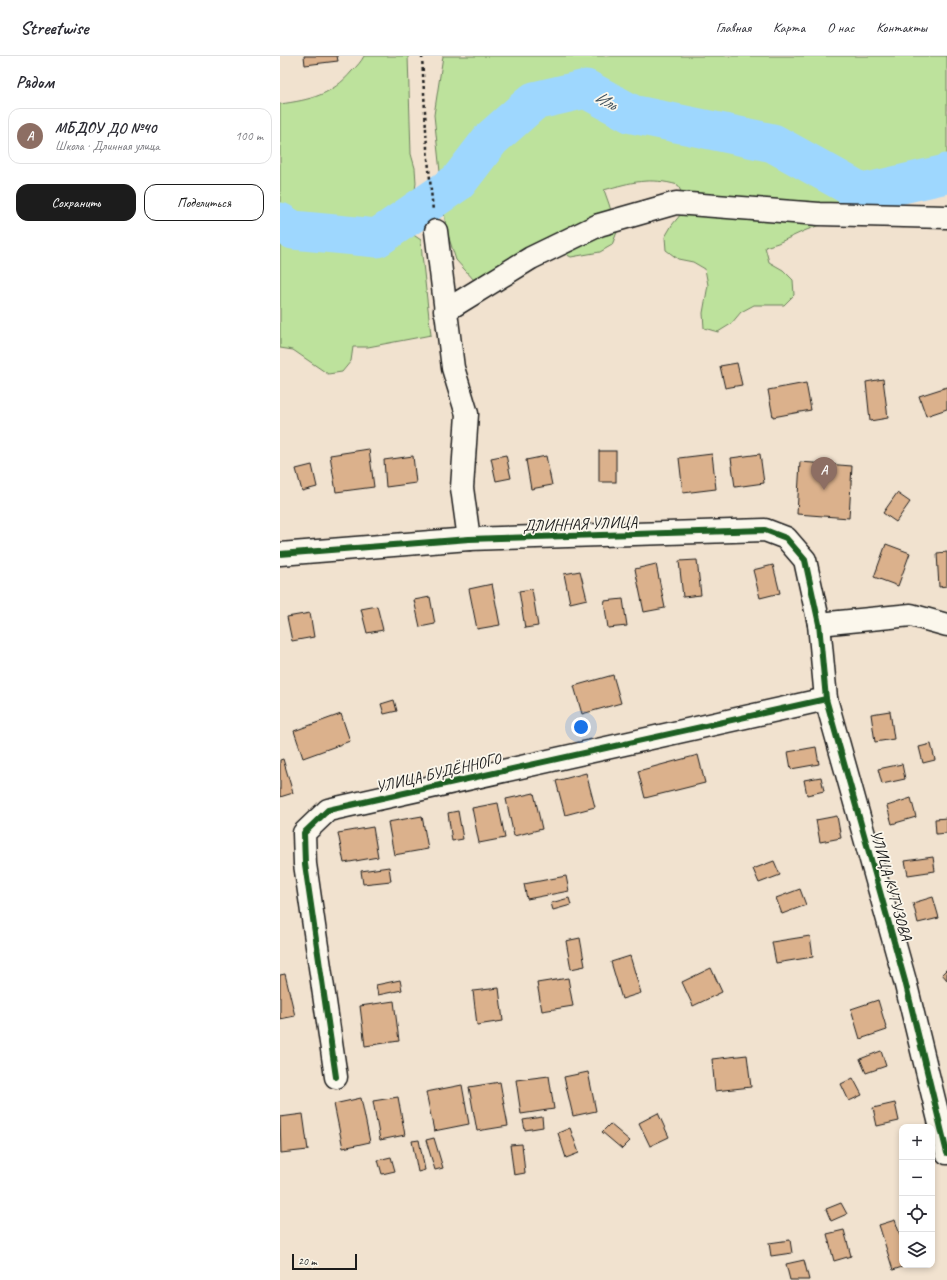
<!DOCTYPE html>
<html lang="ru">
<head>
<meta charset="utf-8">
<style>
  :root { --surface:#fff; --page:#f2f2f3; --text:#2b2b33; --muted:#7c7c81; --line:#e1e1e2; --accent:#1c1c1c }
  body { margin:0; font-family:Caveat,sans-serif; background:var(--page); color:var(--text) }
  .controls { position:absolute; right:12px; bottom:12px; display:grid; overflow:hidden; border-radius:8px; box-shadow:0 2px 6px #0003 }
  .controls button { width:36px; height:36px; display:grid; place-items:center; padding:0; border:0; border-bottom:1px solid var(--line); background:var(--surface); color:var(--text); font:20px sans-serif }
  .scale { position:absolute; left:12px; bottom:10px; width:65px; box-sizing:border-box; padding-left:4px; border:2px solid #1c1c1c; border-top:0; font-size:11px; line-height:14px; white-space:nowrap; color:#1c1c1c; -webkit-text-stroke:3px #fbf7ec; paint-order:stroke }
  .you { position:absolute; left:301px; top:671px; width:14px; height:14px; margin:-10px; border:3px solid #fff; border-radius:50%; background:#1a73e8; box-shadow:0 0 0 6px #1a73e833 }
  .badge { display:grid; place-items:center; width:26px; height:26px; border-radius:50%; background:var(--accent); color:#fff; font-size:13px; font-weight:700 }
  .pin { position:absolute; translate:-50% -33px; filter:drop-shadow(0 1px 2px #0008) }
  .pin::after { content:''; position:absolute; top:21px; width:14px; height:12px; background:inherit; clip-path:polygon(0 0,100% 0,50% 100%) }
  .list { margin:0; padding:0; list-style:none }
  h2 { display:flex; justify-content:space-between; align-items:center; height:52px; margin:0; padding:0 16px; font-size:17px }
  h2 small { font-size:13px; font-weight:400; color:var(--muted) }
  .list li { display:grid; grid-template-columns:26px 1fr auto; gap:12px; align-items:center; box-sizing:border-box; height:56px; margin:0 8px 8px; padding:0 8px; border:1px solid var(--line); border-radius:12px }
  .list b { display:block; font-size:15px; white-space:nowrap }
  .list p { margin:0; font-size:13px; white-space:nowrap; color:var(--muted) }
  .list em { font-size:13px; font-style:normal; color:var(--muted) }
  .actions { display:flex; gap:8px; padding:12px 16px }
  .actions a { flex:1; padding:9px 0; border:1px solid var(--accent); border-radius:12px; text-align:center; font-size:14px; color:var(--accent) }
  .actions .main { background:var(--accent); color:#fff }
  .icon { flex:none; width:22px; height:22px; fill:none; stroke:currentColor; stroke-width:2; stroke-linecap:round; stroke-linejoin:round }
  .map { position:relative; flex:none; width:667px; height:1224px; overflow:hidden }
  header { display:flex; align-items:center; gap:24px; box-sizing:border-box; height:56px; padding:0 20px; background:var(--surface); border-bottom:1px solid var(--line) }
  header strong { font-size:19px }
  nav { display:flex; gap:22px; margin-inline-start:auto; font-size:14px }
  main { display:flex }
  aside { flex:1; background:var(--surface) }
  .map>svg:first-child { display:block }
  .green { fill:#bde29c; stroke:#6c7f5c }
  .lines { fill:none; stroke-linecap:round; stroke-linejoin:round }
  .river { stroke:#9ed7fe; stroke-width:39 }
  .building { fill:#dbb18c; stroke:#1c1c1c }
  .minor-casing { stroke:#1c1c1c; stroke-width:25 }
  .path { stroke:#1c1c1c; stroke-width:2.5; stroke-dasharray:3 3; stroke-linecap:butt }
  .minor { stroke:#fbf7ec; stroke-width:22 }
  .cycleway-casing { stroke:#fbf7ec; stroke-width:8 }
  .cycleway { stroke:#1b5e20; stroke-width:6 }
  .labels { text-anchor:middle; stroke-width:3.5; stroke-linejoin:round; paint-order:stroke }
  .street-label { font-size:16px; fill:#1c1c1c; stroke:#fbf7ec }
  .water-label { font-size:17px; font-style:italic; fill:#435460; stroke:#fbf7ec }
</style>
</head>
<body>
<header>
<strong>Streetwise</strong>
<nav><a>Главная</a><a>Карта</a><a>О нас</a><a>Контакты</a></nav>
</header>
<main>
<aside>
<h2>Рядом<small></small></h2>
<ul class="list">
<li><span class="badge" style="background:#8d6e63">A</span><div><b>МБДОУ ДО №40</b><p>Школа · Длинная улица</p></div><em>100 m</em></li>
</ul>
<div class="actions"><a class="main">Сохранить</a><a>Поделиться</a></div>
</aside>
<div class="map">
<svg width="667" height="1224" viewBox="0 0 667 1224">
  <rect width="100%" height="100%" fill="#f1e2cf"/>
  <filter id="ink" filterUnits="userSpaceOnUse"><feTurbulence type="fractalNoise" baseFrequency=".025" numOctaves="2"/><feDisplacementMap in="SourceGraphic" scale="8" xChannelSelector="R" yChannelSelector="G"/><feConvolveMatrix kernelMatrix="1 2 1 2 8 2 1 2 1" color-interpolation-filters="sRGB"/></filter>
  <g filter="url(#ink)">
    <g class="green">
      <path d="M84 0H128L131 98 135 112 136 127 134 141 125 152 119 166 129 176 141 184 142 199 151 279 88 291H73L71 305 62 316 48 318 13 294 0 292V48C30 44 52 39 72 15 77 10 81 6 84 0Z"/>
      <path d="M163 0H667V133L591 149 524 175 498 187 485 191 489 206 503 214 513 224 514 239 504 249H474L461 256 451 268 438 276 424 272 423 257 428 229 425 213 413 206 398 203 386 194 385 181 392 169 401 158 404 143 398 129C370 121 351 126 324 134L329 148 337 176 332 189 320 196 291 201 263 186 206 230 194 224 176 204 166 173 154 59Z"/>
    </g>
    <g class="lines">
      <path class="river" d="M0 166 13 174 97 182 178 126 211 83 254 45 306 33 352 58 493 87 583 137 666 118 667 117"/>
    </g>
    <g class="building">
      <path d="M24 0H57L58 5 25 9Z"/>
      <path d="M457 307 462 329 445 332 440 310Z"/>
      <path d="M603 323 608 362 590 365 586 326Z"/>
      <path d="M526 327 531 354 493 361 488 334Z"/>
      <path d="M667 331V353L646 360 639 340Z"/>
      <path d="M89 393 94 431 56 436 50 399Z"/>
      <rect x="319" y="395" width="17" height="31"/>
      <path d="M432 398 436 433 403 437 399 402Z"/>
      <path d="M480 398 484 427 455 431 451 402Z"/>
      <path d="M226 399 231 422 216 425 211 402Z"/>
      <path d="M133 400 136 427 106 431 104 404Z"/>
      <path d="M266 400 272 429 251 433 246 404Z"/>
      <path d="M520 406 572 410 569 462 517 458Z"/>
      <path d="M32 409 37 431 22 435 16 413Z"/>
      <path d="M617 437 630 446 616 466 603 457Z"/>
      <path d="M606 488 630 497 618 530 594 521Z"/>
      <path d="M667 496V530L659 531 657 497Z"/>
      <path d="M417 504 421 539 403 541 399 505Z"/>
      <path d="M376 508 385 552 364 556 355 513Z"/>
      <path d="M493 509 500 537 480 542 473 514Z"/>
      <path d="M300 515 307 543 290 547 284 518Z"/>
      <path d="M212 528 220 569 197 573 189 533Z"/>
      <path d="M252 533 258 570 245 572 239 535Z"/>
      <path d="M150 541 155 568 140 571 134 544Z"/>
      <path d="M343 543 347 570 328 572 324 545Z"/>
      <path d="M97 550 103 574 87 577 81 553Z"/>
      <path d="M30 557 34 581 12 585 7 561Z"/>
      <path d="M333 619 341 647 302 658 294 630Z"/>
      <path d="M114 644 117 655 104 658 101 648Z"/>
      <path d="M610 655 614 683 595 686 591 658Z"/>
      <path d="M61 658 70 685 23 702 14 675Z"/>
      <path d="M651 688 655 704 643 707 639 691Z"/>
      <path d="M536 691 539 708 511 713 508 696Z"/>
      <path d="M418 699 425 727 365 742 358 715Z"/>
      <path d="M3 703 13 737 0 741V704Z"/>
      <path d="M622 708 625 723 602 728 598 713Z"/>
      <path d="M306 717 315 751 285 759 276 725Z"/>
      <path d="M541 721 544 735 527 739 524 724Z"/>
      <path d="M254 737 262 773 234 780 226 743Z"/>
      <path d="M631 742 636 761 612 768 607 750Z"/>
      <path d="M218 747 225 782 199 787 192 752Z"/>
      <path d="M178 755 183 783 172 785 168 757Z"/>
      <path d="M142 760 148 793 114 799 108 766Z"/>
      <path d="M557 760 561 782 540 786 536 764Z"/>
      <path d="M667 762V777L656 778 655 763Z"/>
      <path d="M93 771 98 801 64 807 58 777Z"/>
      <path d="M653 801 655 815 628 819 625 805Z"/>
      <path d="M494 805 500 819 479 827 473 813Z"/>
      <path d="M109 811 111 825 83 828 81 815Z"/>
      <path d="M286 820 289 835 247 843 244 828Z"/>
      <path d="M520 833 526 849 502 858 496 842Z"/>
      <path d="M653 841 659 862 638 867 633 847Z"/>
      <path d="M289 842 291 849 273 854 271 847Z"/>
      <path d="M530 880 533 901 496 907 492 886Z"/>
      <path d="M300 882 305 910 291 913 286 885Z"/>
      <path d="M350 900 361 937 342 943 331 906Z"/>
      <path d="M431 912 442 936 413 950 402 926Z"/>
      <path d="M667 913V924L662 918Z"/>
      <path d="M5 918 15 960 0 963V919Z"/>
      <path d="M288 922 293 950 262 955 257 927Z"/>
      <path d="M120 924 122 934 98 939 96 929Z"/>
      <path d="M219 932 223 965 197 969 193 935Z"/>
      <path d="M598 944 607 974 580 983 571 953Z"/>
      <path d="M114 945 119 985 85 990 80 950Z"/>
      <path d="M601 995 606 1010 586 1017 580 1003Z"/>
      <path d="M467 999 471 1031 435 1035 432 1003Z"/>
      <path d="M308 1016 316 1055 293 1060 284 1021Z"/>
      <path d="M269 1020 274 1053 241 1058 236 1024Z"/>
      <path d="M573 1022 582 1039 569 1045 561 1028Z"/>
      <path d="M220 1026 228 1070 197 1075 189 1031Z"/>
      <path d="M182 1029 189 1068 154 1075 146 1036Z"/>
      <path d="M118 1041 125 1079 100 1084 93 1045Z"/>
      <path d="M81 1042 90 1086 63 1092 54 1048Z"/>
      <path d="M615 1047 619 1065 597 1070 593 1052Z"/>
      <path d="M378 1057 389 1081 370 1090 359 1067Z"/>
      <path d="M23 1058 28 1094 1 1097 0 1061Z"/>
      <path d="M262 1061 263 1071 245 1074 243 1064Z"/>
      <path d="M330 1068 350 1085 342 1093 322 1076Z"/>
      <path d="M290 1072 299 1097 286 1102 278 1077Z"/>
      <path d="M154 1082 163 1112 155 1114 146 1084Z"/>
      <path d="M139 1084 145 1114 138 1116 132 1085Z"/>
      <path d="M242 1088 245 1117 234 1119 230 1089Z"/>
      <path d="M111 1101 115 1115 102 1118 98 1104Z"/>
      <path d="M561 1147 567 1158 551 1165 546 1153Z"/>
      <path d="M615 1164 622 1185V1209H628L613 1214 599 1169Z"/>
      <path d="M564 1174 571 1200 554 1205 547 1178Z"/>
      <path d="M510 1184 512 1197 491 1200 489 1187Z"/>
      <path d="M524 1204 529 1224H510L506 1208Z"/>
    </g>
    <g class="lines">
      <defs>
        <g id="minor">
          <path d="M156 175 173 312 187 358 182 432 189 483"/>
          <path d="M165 255 251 202 319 169 396 147 539 158 667 161"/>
          <path d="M0 498 189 483 485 474 506 482 525 504 539 568 546 643 625 925 667 1097"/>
          <path d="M539 568 631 559 667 569"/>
          <path d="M56 1021 25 808 24 777 48 754 546 643"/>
        </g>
      </defs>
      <use href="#minor" class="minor-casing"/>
      <path class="path" d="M142 0 147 92 153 155"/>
      <use href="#minor" class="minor"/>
      <defs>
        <g id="cycleway">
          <path d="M0 498 189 483 485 474 506 482 525 504 539 568 546 643 625 925 667 1097"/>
          <path d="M56 1021 25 808 24 777 48 754 546 643"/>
        </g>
      </defs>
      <use href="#cycleway" class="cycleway-casing"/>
      <use href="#cycleway" class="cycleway"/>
    </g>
  </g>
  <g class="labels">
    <g class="street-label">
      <text transform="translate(300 467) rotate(-2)" y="6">ДЛИННАЯ УЛИЦА</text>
      <text transform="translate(158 716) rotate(-13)" y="6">УЛИЦА БУДЁННОГО</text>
      <text transform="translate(612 829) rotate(74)" y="6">УЛИЦА КУТУЗОВА</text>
    </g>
    <g class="water-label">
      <text transform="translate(326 44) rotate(28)" y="6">Иль</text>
    </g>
  </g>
</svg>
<div class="controls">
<button>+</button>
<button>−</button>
<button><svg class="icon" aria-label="locate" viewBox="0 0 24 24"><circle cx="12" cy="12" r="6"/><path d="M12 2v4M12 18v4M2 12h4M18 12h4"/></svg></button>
<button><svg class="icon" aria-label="layers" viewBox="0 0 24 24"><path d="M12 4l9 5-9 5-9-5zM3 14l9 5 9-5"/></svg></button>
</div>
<div class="scale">20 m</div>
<div class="you"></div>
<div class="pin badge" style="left:544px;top:434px;background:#8d6e63">A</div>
</div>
</main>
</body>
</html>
